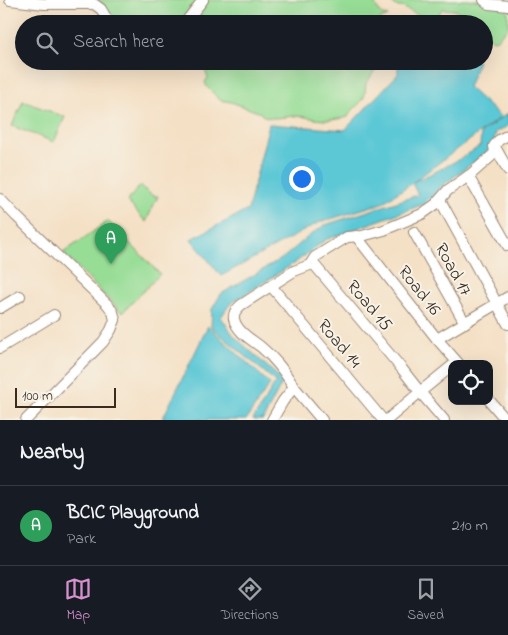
<!DOCTYPE html>
<html lang="en">
<head>
<meta charset="utf-8">
<style>
  :root { --surface:#171b24; --page:#20242c; --text:#f1f3f6; --muted:#9ea1a6; --line:#363941; --accent:#d690ce }
  body { margin:0; font-family:"Indie Flower",sans-serif; background:var(--page); color:var(--text) }
  .controls { position:absolute; right:15px; bottom:15px; display:grid; overflow:hidden; border-radius:10px; box-shadow:0 5px 20px #0002 }
  .controls button { width:45px; height:45px; display:grid; place-items:center; padding:0; border:0; border-bottom:1px solid var(--line); background:var(--surface); color:var(--text); font:25px sans-serif }
  .scale { position:absolute; left:15px; bottom:12px; width:101px; box-sizing:border-box; padding-left:5px; border:2px solid #3b2a1e; border-top:0; font-size:14px; line-height:18px; white-space:nowrap; color:#3b2a1e; -webkit-text-stroke:4px #f7f3e8; paint-order:stroke }
  .you { position:absolute; left:301px; top:178px; width:18px; height:18px; margin:-12px; border:4px solid #fff; border-radius:50%; background:#1a73e8; box-shadow:0 0 0 8px #1a73e833 }
  .badge { display:grid; place-items:center; width:32px; height:32px; border-radius:50%; background:var(--accent); color:#fff; font-size:16px; font-weight:700 }
  .pin { position:absolute; translate:-50% -41px; filter:drop-shadow(0 1px 2px #0008) }
  .pin::after { content:''; position:absolute; top:26px; width:18px; height:15px; background:inherit; clip-path:polygon(0 0,100% 0,50% 100%) }
  .list { margin:0; padding:0; list-style:none }
  h2 { display:flex; justify-content:space-between; align-items:center; height:65px; margin:0; padding:0 20px; font-size:21px }
  h2 small { font-size:16px; font-weight:400; color:var(--muted) }
  .list li { display:grid; grid-template-columns:32px 1fr auto; gap:15px; align-items:center; box-sizing:border-box; height:80px; padding:0 20px; border-top:1px solid var(--line) }
  .list b { display:block; font-size:19px; white-space:nowrap }
  .list p { margin:0; font-size:16px; white-space:nowrap; color:var(--muted) }
  .list em { font-size:16px; font-style:normal; color:var(--muted) }
  .icon { flex:none; width:28px; height:28px; fill:none; stroke:currentColor; stroke-width:2; stroke-linecap:round; stroke-linejoin:round }
  .map { position:relative; flex:none; width:508px; height:420px; overflow:hidden }
  .search { position:absolute; background:var(--surface); box-shadow:0 5px 20px #0002; left:15px; right:15px; top:15px; height:55px; display:flex; align-items:center; gap:12px; box-sizing:border-box; padding:0 18px; border-radius:28px; color:var(--muted); font-size:19px }
  .sheet { height:145px; background:var(--surface) }
  nav { display:flex; justify-content:space-around; align-items:center; box-sizing:border-box; height:70px; border-top:1px solid var(--line); background:var(--surface); font-size:14px; color:var(--muted) }
  nav a { display:grid; justify-items:center; gap:2px }
  nav .on { color:var(--accent) }
  .map>svg:first-child { display:block }
  .green { fill:#97dd96; stroke:#69845a }
  .water { fill:#5bc7d5; stroke:#4b787a }
  .lines { fill:none; stroke-linecap:round; stroke-linejoin:round }
  .minor-casing { stroke:#988572; stroke-width:12 }
  .minor { stroke:#fff; stroke-width:10 }
  .labels { text-anchor:middle; stroke-width:4; stroke-linejoin:round; paint-order:stroke }
  .street-label { font-size:18px; fill:#3b2a1e; stroke:#f7f3e8 }
</style>
</head>
<body>
<div class="map">
<svg width="508" height="420" viewBox="0 0 508 420">
  <rect width="100%" height="100%" fill="#f7f3e8"/>
  <filter id="ink" filterUnits="userSpaceOnUse"><feTurbulence type="fractalNoise" baseFrequency=".02" numOctaves="2"/><feDisplacementMap in="SourceGraphic" scale="10" xChannelSelector="R" yChannelSelector="G"/><feConvolveMatrix kernelMatrix="1 2 1 2 8 2 1 2 1" color-interpolation-filters="sRGB"/></filter>
  <filter id="wash" filterUnits="userSpaceOnUse"><feTurbulence type="fractalNoise" baseFrequency=".0096" numOctaves="4" result="noise"/><feDisplacementMap in="SourceGraphic" scale="20" xChannelSelector="R" yChannelSelector="G"/><feGaussianBlur stdDeviation="1.12" result="paint"/><feColorMatrix in="noise" values="0 0 0 0 0 0 0 0 0 0 0 0 0 0 0 0 0 1.4 0 .05"/><feComposite in="paint" operator="in"/></filter>
  <g filter="url(#wash)">
    <rect width="100%" height="100%" fill="#f4e0c5"/>
    <g class="green">
      <path d="M95 0H372L382 15 388 16 379 20 377 24H113Z"/>
      <path d="M386 0H508V27L497 39 493 40 484 32V24H478L474 19H471L455 10 442 9 438 15 439 19 432 22 402 7H398Z"/>
      <path d="M391 61 375 70 368 81 366 83C365 88 366 96 362 100 358 107 351 109 348 117 341 119 332 120 325 120 315 120 306 116 297 116 285 116 272 121 262 115L261 113 231 102 220 100 207 87 205 82 208 78 205 70 194 61Z"/>
      <path d="M23 101 65 117 54 142 12 126Z"/>
      <path d="M140 186 153 196H158L146 222 127 201Z"/>
      <path d="M108 221 160 274 122 313 63 253Z"/>
    </g>
    <g class="water">
      <path d="M398 61H478L468 87 501 117 413 182C437 171 459 161 480 146L481 133 508 113V126L496 132 492 148 441 187 424 204 325 240 296 262 230 304 221 317 234 336 283 381 263 420H253L276 382 211 327 212 309 221 294 283 258 309 236 325 225 418 195 412 183 382 203 318 223 221 276 191 239 248 210 269 124 345 130 398 74Z"/>
      <path d="M208 326 270 384 246 420H162Z"/>
    </g>
  </g>
  <g filter="url(#ink)">
    <g class="lines">
      <defs>
        <g id="minor">
          <path d="M10 0 44 4H94L101 9 110 24"/>
          <path d="M484 0 489 4 508 6"/>
          <path d="M184 24 203 0"/>
          <path d="M495 147 508 170"/>
          <path d="M468 176 508 246"/>
          <path d="M0 199 16 216 108 305 113 312 115 320 111 330 103 342 26 420"/>
          <path d="M440 200 508 324"/>
          <path d="M414 232 465 323"/>
          <path d="M356 236 437 339 459 364"/>
          <path d="M312 262 402 369 420 392 387 420"/>
          <path d="M271 286 383 420"/>
          <path d="M0 308 20 296"/>
          <path d="M437 339 508 297"/>
          <path d="M0 348 54 315"/>
          <path d="M294 387 322 420"/>
          <path d="M489 400 506 420"/>
          <path d="M272 420 283 401 294 387C289 379 284 371 278 364 273 358 267 352 261 347 251 339 237 332 234 319 233 312 237 309 241 305L294 271 310 265 315 257 347 237 362 236 384 230 422 214 436 204 448 190 470 175 495 153 494 146 499 140 508 135"/>
          <path d="M444 420 420 392 452 366"/>
        </g>
      </defs>
      <use href="#minor" class="minor-casing"/>
      <use href="#minor" class="minor"/>
    </g>
  </g>
  <g class="labels">
    <g class="street-label">
      <text transform="translate(454 269) rotate(61)" y="6">Road 17</text>
      <text transform="translate(420 290) rotate(52)" y="6">Road 16</text>
      <text transform="translate(370 305) rotate(50)" y="6">Road 15</text>
      <text transform="translate(340 343) rotate(50)" y="6">Road 14</text>
    </g>
  </g>
</svg>
<div class="controls">
<button><svg class="icon" aria-label="locate" viewBox="0 0 24 24"><circle cx="12" cy="12" r="6"/><path d="M12 2v4M12 18v4M2 12h4M18 12h4"/></svg></button>
</div>
<div class="scale">100 m</div>
<div class="you"></div>
<div class="pin badge" style="left:111px;top:264px;background:#2e9e5b">A</div>
<div class="search"><svg class="icon" aria-label="search" viewBox="0 0 24 24"><circle cx="10" cy="10" r="6"/><path d="M15 15l6 6"/></svg>Search here</div>
</div>
<section class="sheet">
<h2>Nearby<small></small></h2>
<ul class="list">
<li><span class="badge" style="background:#2e9e5b">A</span><div><b>BCIC Playground</b><p>Park</p></div><em>210 m</em></li>
</ul>
</section>
<nav>
<a class="on"><svg class="icon" aria-label="map" viewBox="0 0 24 24"><path d="M3 6l6-2 6 2 6-2v14l-6 2-6-2-6 2zM9 4v14M15 6v14"/></svg>Map</a>
<a><svg class="icon" aria-label="directions" viewBox="0 0 24 24"><path d="M12 3l9 9-9 9-9-9zM9 14v-3h6M13 9l2 2-2 2"/></svg>Directions</a>
<a><svg class="icon" aria-label="saved" viewBox="0 0 24 24"><path d="M7 4h10v16l-5-4-5 4z"/></svg>Saved</a>
</nav>
</body>
</html>
